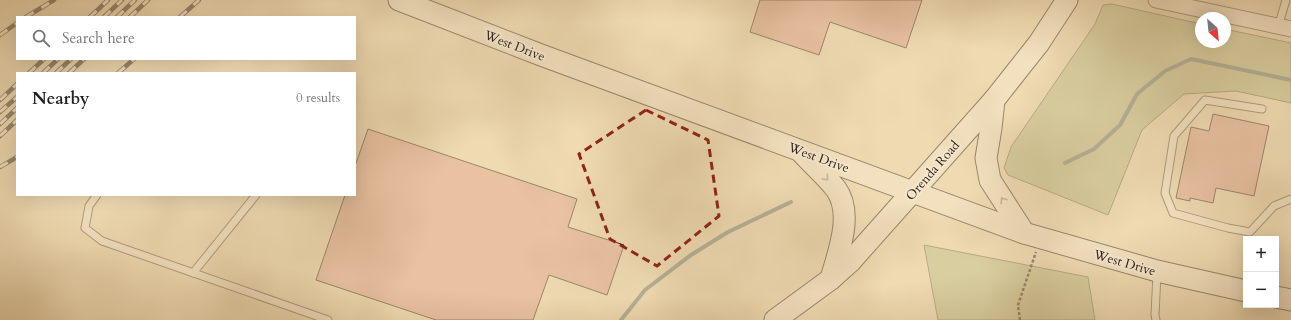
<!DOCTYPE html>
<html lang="en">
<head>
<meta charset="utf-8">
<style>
  :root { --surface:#fff; --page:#f2f2f2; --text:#202124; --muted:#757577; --line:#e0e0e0 }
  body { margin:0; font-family:Cardo,serif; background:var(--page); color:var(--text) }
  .controls { position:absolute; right:12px; bottom:12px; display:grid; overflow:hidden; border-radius:0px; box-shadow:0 4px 16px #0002 }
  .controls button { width:36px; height:36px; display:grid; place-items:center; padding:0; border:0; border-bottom:1px solid var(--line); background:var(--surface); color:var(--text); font:20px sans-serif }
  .compass { position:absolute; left:1195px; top:12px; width:36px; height:36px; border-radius:50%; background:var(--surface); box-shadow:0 4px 16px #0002; rotate:153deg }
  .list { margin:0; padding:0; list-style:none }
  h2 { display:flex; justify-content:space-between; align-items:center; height:52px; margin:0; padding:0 16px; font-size:17px }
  h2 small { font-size:13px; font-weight:400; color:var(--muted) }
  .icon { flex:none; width:22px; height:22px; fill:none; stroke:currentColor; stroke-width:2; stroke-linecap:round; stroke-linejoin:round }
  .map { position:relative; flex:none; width:1291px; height:320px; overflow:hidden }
  .search { position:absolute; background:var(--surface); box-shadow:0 4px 16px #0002; left:16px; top:16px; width:340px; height:44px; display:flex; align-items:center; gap:10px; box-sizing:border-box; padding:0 14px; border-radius:0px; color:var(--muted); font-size:15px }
  .panel { position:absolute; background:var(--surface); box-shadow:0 4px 16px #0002; left:16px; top:72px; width:340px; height:124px; border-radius:0px }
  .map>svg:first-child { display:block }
  .green { fill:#bebe89; stroke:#787050 }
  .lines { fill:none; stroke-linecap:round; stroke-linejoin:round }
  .stream { stroke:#707d73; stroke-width:4 }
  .building { fill:#e3a58f; stroke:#312218 }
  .lane-casing { stroke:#60503e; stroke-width:9 }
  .street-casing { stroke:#60503e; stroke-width:17 }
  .secondary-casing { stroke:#312218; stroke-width:23 }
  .path { stroke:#312218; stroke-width:2.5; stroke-dasharray:3 2; stroke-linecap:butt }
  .lane { stroke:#f5e7cd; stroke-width:7 }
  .street { stroke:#f5e7cd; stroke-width:15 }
  .secondary { stroke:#f5e7cd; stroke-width:21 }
  .rail-casing { stroke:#312218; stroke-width:4.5 }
  .rail { stroke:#f5e7cd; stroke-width:3; stroke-dasharray:9; stroke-linecap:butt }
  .oneway { stroke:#9d8e7c }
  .marked { fill:none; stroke:#8f2418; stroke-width:3; stroke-dasharray:8 5; stroke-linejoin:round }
  .labels { text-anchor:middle; stroke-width:4; stroke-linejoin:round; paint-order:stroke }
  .street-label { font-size:13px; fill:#312218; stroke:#f5e7cd }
</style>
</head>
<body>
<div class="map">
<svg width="1291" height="320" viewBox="0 0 1291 320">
  <rect width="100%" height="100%" fill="#efdab2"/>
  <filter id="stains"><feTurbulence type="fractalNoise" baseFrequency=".005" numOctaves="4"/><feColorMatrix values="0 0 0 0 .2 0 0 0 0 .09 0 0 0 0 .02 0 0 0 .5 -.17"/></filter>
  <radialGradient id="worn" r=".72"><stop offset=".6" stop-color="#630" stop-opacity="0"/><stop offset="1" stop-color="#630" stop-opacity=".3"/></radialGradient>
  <g class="green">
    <path d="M1112 4 1201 24V42H1225V29L1291 43V103L1236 91 1184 94 1142 130 1108 215 1008 175 1004 168 1011 147 1095 24 1103 5Z"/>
    <path d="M924 245 1088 277 1095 320H938Z"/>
  </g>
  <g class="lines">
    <g class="stream">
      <path d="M1065 163 1094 149 1120 125 1137 94 1165 71 1191 59 1291 80"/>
      <path d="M621 320 645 290 691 255 728 232 791 202"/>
    </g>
  </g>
  <g class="building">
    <path d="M760 0H922L906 48 830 22 819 55 750 32Z"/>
    <path d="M1213 114 1269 126 1254 196 1216 188 1213 203 1190 198V201L1176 198 1191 127 1209 131Z"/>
    <path d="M368 129 577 199 568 227 624 245 607 295 549 275 533 320H436L316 280 345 195H355V166Z"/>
  </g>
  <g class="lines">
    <defs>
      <g id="lane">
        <path d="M1278 27 1286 0"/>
        <path d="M1262 109 1205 100 1174 136 1165 193 1173 213 1228 228 1250 232 1274 206 1291 199"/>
        <path d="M97 195 89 206 85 228 102 241 328 320"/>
        <path d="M193 273 256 195"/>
        <path d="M1156 320 1155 315 1157 273"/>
      </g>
      <path id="street" d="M1156 0 1291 29"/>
      <g id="secondary">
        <path d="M399 0 541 55 1024 233 1157 271 1246 291"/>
        <path d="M994 100 991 128 986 158 990 180 1024 233"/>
        <path d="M802 153C813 165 826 176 836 189 854 214 838 253 831 279"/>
        <path d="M1276 297 1291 300"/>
        <path d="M775 320 831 279 850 262 994 100 1039 43 1067 0"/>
      </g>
    </defs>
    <use href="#lane" class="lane-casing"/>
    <use href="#street" class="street-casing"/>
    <use href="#secondary" class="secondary-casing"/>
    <path class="path" d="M1020 320 1018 305 1036 252"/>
    <use href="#lane" class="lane"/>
    <use href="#street" class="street"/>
    <use href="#secondary" class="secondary"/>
    <defs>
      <g id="rail">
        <path d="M26 17 54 0"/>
        <path d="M90 17 108 0"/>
        <path d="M104 17 122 0"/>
        <path d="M117 17 135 0"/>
        <path d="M130 17 148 0"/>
        <path d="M180 17 199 0"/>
        <path d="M0 35 17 23"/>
        <path d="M29 73 44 59"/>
        <path d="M43 73 58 59"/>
        <path d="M56 73 71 59"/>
        <path d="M69 73 84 59"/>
        <path d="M118 73 134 59"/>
        <path d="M0 100 17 84"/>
        <path d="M0 112 17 97"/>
        <path d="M0 124 17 108"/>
        <path d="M0 136 17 120"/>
        <path d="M0 167 17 157"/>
      </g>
    </defs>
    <use href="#rail" class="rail-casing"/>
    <use href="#rail" class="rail"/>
  </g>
  <defs><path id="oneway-chevron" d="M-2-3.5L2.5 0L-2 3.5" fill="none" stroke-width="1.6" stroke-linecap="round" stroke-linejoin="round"/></defs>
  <g class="oneway">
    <use href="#oneway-chevron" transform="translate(826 178) rotate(47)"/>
    <use href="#oneway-chevron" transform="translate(1003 200) rotate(-123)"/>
  </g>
  <path d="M0 0H1291V320H0ZM646 110 708 140 719 216 657 266 610 239 579 154Z" fill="#efdab2" fill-opacity=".55" fill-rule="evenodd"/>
  <path class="marked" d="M646 110 708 140 719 216 657 266 610 239 579 154Z"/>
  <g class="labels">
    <g class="street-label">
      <text transform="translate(515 45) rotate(21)" y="5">West Drive</text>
      <text transform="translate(819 157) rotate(20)" y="5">West Drive</text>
      <text transform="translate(932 170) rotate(-49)" y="5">Orenda Road</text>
      <text transform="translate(1125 262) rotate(16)" y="5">West Drive</text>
    </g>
  </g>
  <rect width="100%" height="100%" filter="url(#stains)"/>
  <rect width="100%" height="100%" fill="url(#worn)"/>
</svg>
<div class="controls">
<button>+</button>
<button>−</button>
</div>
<svg class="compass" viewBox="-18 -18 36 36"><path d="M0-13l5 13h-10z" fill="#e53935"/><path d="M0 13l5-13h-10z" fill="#757577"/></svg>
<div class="search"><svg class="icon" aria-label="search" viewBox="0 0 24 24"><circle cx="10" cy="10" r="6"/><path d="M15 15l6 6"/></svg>Search here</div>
<section class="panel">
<h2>Nearby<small>0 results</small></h2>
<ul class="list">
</ul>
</section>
</div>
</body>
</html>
